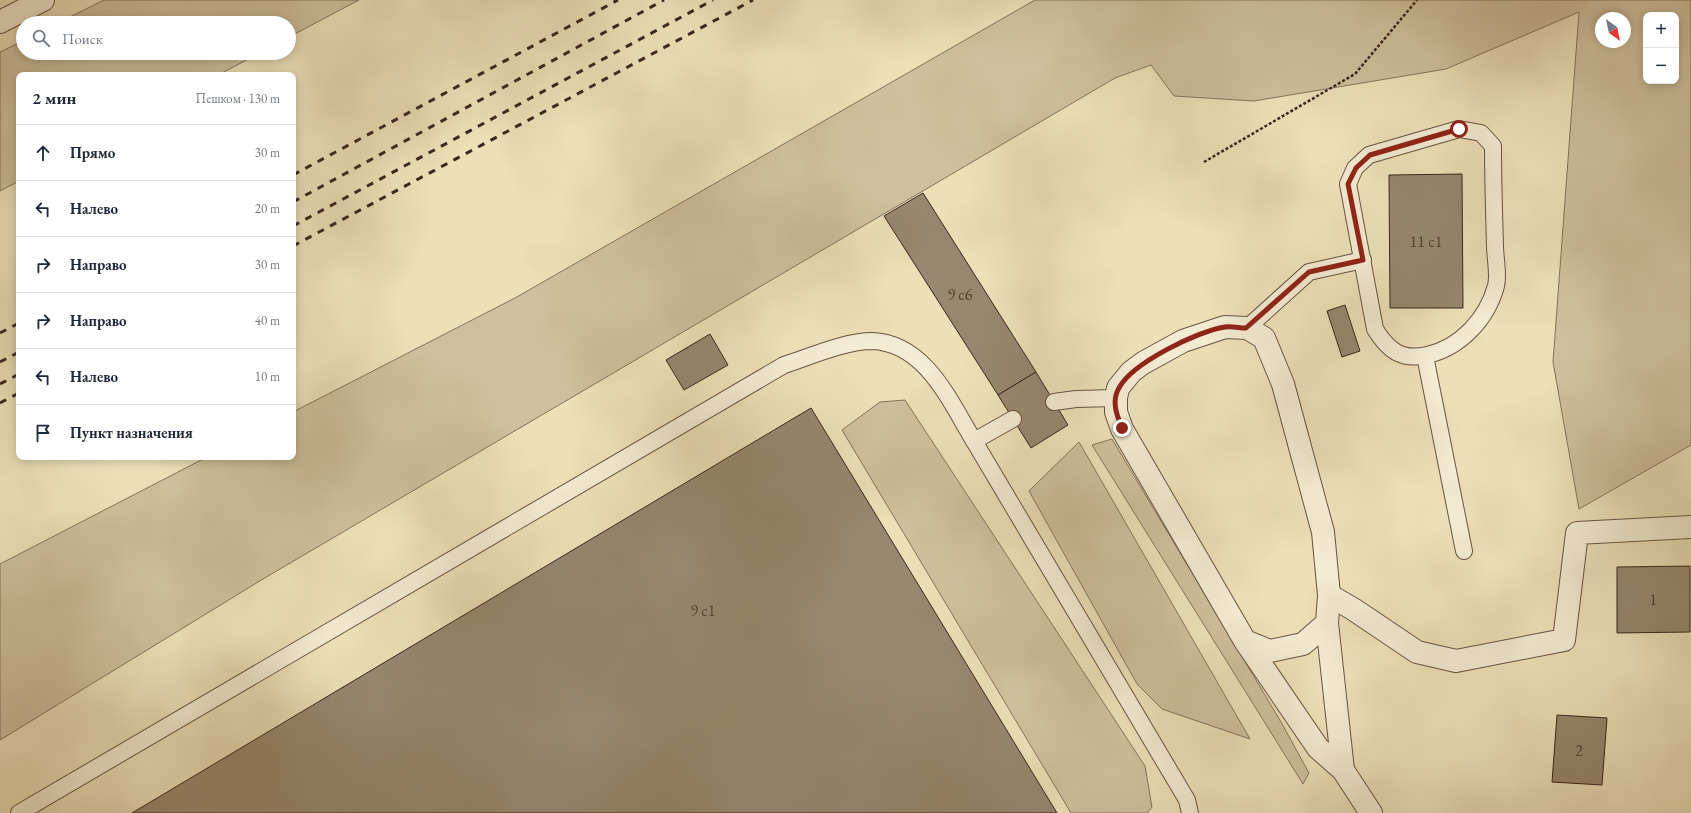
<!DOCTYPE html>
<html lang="ru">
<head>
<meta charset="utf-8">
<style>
  :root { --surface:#fff; --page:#f6f6f7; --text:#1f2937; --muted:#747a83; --line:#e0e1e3 }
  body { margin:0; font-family:"EB Garamond",serif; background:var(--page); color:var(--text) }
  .controls { position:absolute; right:12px; top:12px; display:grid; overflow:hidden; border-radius:8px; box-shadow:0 2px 10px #0003 }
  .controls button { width:36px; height:36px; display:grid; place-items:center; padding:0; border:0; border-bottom:1px solid var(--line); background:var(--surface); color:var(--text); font:20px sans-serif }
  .compass { position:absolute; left:1595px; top:12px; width:36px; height:36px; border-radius:50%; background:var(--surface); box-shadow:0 2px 10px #0003; rotate:147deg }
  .stop { position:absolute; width:12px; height:12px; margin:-9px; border:3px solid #8f2418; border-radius:50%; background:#fff }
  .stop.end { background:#8f2418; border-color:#fff; box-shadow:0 1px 4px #0008 }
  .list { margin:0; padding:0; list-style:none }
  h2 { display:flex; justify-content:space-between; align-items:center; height:52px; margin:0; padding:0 16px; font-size:17px }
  h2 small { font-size:13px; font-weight:400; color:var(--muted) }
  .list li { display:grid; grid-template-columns:26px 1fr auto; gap:12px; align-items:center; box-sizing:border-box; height:56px; padding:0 16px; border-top:1px solid var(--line) }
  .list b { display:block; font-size:15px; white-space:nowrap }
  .list em { font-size:13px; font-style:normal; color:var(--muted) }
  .icon { flex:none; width:22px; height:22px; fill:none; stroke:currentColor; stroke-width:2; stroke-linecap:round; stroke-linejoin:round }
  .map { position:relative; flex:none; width:1691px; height:813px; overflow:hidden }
  .search { position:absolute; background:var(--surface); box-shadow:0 2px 10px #0003; left:16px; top:16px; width:280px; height:44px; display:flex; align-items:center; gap:10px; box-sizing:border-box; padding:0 14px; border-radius:22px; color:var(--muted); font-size:15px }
  .panel { position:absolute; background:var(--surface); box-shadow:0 2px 10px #0003; left:16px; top:72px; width:280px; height:388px; border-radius:8px }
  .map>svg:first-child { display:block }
  .green { fill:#cec09e; stroke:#84735d; fill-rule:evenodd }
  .building { fill:#96876e; stroke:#39261c }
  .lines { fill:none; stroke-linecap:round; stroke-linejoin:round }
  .service-casing { stroke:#665443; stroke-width:18 }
  .minor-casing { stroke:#665443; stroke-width:24 }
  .tertiary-casing { stroke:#665443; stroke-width:24 }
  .path { stroke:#39261c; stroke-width:2.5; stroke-dasharray:3 2; stroke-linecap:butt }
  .service { stroke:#f3ebd2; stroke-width:16 }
  .minor { stroke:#f3ebd2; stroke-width:22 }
  .tertiary { stroke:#f3ebd2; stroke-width:22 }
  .rail { stroke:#39261c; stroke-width:3; stroke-dasharray:7 7; stroke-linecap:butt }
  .route { stroke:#8f2418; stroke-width:5 }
  .labels { text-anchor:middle; stroke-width:3.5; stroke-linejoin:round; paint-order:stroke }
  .number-label { font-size:16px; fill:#503e30 }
</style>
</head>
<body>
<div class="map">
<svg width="1691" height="813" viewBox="0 0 1691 813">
  <rect width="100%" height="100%" fill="#ece0b9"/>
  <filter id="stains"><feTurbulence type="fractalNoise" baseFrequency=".005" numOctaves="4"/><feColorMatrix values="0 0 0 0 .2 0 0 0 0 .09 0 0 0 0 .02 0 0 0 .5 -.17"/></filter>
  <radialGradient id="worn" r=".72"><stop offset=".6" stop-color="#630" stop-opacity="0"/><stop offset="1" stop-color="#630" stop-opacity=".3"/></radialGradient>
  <g class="green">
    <path d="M104 0H359L289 37V23H58Z"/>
    <path d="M1035 0H1691V445L1579 509 1553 362 1579 12 1446 69 1254 101 1174 96 1151 65 1115 78 263 579 0 740V564L207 457H293V412L515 298ZM1646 15H1676V81H1646ZM1601 18H1625V42H1601Z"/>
    <path d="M23 41V53H260L218 75H19V181L0 191V52Z"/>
    <path d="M905 400 1145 766 1152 807 1147 813H1071L842 430 880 402Z"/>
    <path d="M1112 439 1281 722 1309 773 1303 784 1092 445Z"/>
    <path d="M1079 442 1250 739 1162 709 1137 684 1029 491Z"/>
  </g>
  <g class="building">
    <path d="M1462 174 1463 308H1390L1389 175Z"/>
    <path d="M923 193 1036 372 998 395 884 216Z"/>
    <path d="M1345 305 1360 351 1342 357 1327 311Z"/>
    <path d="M710 334 728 365 684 390 666 360Z"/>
    <path d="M1036 372 1068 425 1031 448 998 395Z"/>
    <path d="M811 408 1057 813H132Z"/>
    <path d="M1690 566V632L1617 633V567Z"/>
    <path d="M1557 715 1607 718 1602 785 1552 782Z"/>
  </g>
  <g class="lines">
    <defs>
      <g id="service">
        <path d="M1459 129 1481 133 1493 146C1493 180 1494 213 1495 246 1495 258 1499 274 1496 286 1487 319 1460 348 1427 355 1401 361 1388 350 1375 329L1348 184 1355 168 1369 155Z"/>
        <path d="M1247 328 1309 272 1363 260"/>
        <path d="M1425 356 1464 551"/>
        <path d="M1054 402 1076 399 1116 398"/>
        <path d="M974 441 1187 800 1190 813"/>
        <path d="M19 813 784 365C809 357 845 341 872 341 926 343 950 402 974 441L1013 419"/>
      </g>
      <g id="minor">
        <path d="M0 22 43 0"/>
        <path d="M1329 595 1353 609 1417 652 1456 661 1564 640 1577 533 1691 527"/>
      </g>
      <g id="tertiary">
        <path d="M1245 641 1270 651 1303 644 1327 623 1329 595 1323 532 1283 384 1264 338 1247 328 1225 327 1183 341 1143 363 1131 372 1118 388 1116 398V412L1122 429 1245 641 1318 748 1343 770 1327 623"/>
        <path d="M1343 770 1371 813"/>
      </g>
    </defs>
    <use href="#service" class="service-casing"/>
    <use href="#minor" class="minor-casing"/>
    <use href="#tertiary" class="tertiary-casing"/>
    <path class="path" d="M1204 162 1355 74 1417 0"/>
    <use href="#service" class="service"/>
    <use href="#minor" class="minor"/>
    <use href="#tertiary" class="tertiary"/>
    <g class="rail">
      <path d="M293 175 618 0"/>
      <path d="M293 202 664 0"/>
      <path d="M293 226 713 0"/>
      <path d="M293 246 753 0"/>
      <path d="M0 333 19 323"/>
      <path d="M0 362 19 352"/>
      <path d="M0 384 19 374"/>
      <path d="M0 403 19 393"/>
    </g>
  </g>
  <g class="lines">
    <path class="route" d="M1122 428C1117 416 1111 401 1119 388 1132 363 1198 331 1225 327 1232 326 1240 328 1246 328L1309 272 1363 260 1348 184 1356 168 1370 155 1459 129"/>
  </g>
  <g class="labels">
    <g class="number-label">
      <text x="1426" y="247">11 с1</text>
      <text x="960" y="300">9 с6</text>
      <text x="1653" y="605">1</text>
      <text x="703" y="616">9 с1</text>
      <text x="1579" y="756">2</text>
    </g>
  </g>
  <rect width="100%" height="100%" filter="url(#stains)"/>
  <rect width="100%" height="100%" fill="url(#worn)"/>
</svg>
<div class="controls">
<button>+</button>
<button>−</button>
</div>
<svg class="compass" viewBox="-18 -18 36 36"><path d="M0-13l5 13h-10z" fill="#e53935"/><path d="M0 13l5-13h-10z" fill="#747a83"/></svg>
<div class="stop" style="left:1459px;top:129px"></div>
<div class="stop end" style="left:1122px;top:428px"></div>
<div class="search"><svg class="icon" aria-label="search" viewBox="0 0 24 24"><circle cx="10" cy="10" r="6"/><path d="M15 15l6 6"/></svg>Поиск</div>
<section class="panel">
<h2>2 мин<small>Пешком · 130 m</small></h2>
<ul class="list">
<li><svg class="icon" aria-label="ahead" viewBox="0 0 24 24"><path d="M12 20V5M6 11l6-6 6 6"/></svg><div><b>Прямо</b></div><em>30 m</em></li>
<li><svg class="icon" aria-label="left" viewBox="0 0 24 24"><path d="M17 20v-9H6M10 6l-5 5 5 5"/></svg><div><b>Налево</b></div><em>20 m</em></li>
<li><svg class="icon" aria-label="right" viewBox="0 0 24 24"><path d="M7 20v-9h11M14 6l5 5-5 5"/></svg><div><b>Направо</b></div><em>30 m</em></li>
<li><svg class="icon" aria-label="right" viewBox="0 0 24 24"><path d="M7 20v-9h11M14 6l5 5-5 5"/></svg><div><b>Направо</b></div><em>40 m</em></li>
<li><svg class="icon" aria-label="left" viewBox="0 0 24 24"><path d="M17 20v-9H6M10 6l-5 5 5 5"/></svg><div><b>Налево</b></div><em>10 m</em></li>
<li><svg class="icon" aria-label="arrive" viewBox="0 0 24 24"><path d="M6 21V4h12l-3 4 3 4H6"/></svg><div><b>Пункт назначения</b></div></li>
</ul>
</section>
</div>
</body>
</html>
